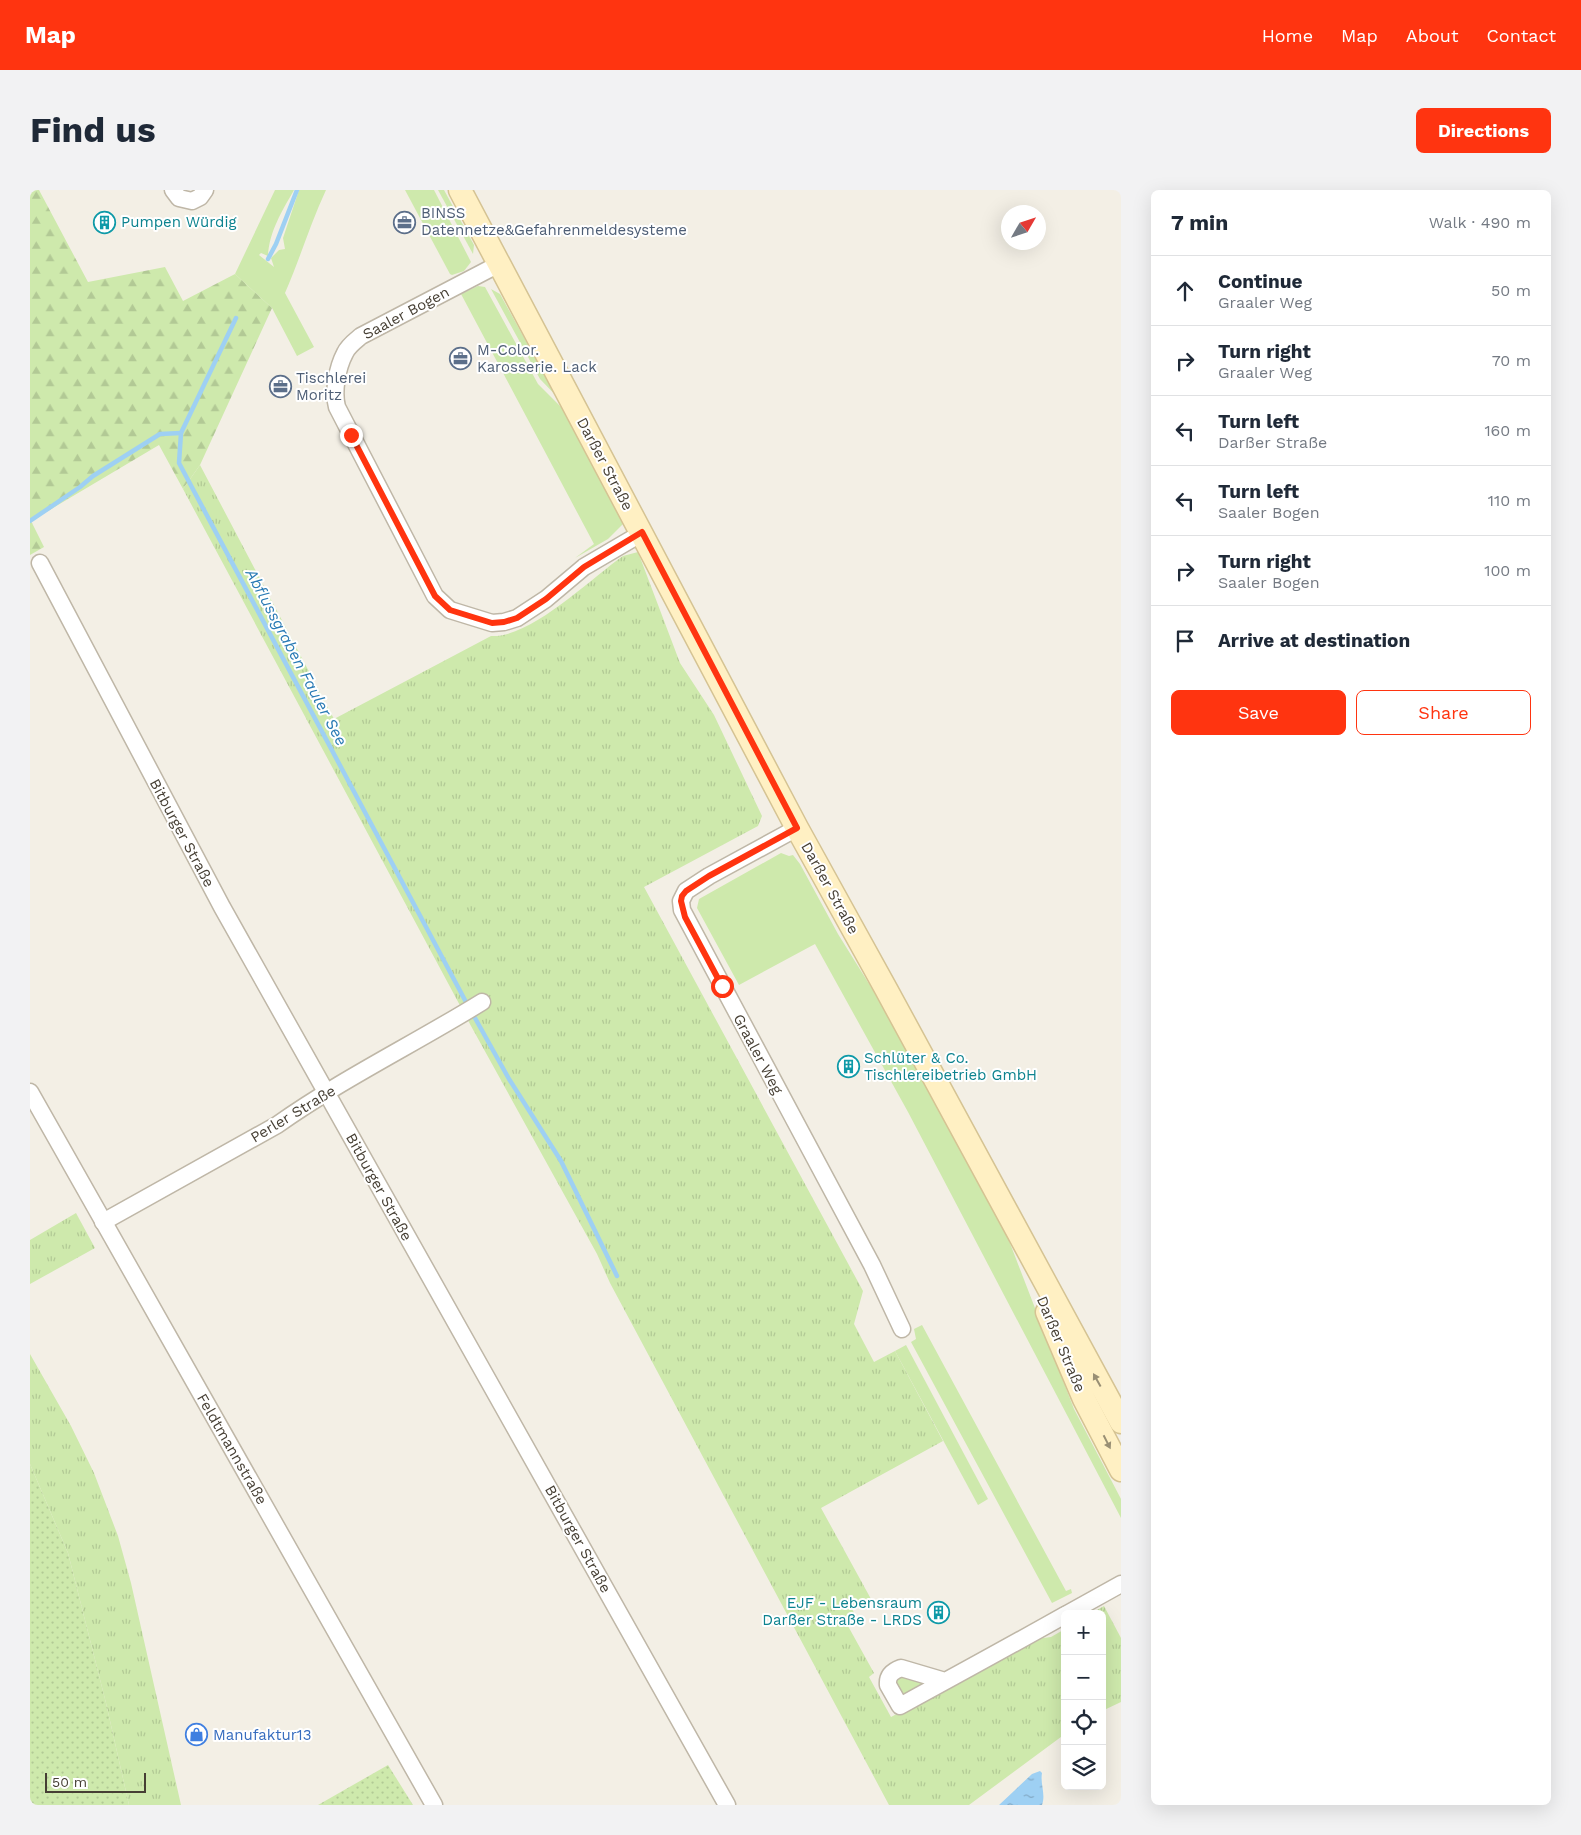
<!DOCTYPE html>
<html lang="en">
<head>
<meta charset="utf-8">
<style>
  :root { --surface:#fff; --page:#f2f2f3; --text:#1f2937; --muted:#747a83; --line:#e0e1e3; --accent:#ff3410 }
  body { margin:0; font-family:"Work Sans",sans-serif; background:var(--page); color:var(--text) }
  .controls { position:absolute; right:15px; bottom:15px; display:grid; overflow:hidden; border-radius:8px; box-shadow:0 5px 20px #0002 }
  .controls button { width:45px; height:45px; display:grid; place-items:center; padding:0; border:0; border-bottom:1px solid var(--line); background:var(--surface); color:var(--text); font:25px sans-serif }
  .compass { position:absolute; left:971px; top:15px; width:45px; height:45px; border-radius:50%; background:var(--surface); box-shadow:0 5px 20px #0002; rotate:51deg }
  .scale { position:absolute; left:15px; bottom:12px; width:101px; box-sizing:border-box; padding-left:5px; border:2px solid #463f34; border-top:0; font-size:14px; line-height:18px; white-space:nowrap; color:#463f34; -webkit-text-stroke:4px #fff; paint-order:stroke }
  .stop { position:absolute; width:15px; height:15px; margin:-11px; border:4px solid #ff3410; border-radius:50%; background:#fff }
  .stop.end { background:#ff3410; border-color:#fff; box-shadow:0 1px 5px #0008 }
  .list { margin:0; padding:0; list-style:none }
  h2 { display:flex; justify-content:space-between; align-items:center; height:65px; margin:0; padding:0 20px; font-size:21px }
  h2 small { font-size:16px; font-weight:400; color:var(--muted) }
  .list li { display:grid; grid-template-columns:32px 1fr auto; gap:15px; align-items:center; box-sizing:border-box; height:70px; padding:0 20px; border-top:1px solid var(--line) }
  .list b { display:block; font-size:19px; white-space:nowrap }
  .list p { margin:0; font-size:16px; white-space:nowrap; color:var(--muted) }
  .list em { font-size:16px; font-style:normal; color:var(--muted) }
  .actions { display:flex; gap:10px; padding:15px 20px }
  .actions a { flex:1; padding:11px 0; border:1px solid var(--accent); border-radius:8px; text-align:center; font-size:18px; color:var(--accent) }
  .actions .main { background:var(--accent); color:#fff }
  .icon { flex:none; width:28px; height:28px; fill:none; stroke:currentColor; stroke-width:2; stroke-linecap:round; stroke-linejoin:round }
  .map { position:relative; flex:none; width:1091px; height:1615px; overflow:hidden; border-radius:8px }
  header { display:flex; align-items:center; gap:30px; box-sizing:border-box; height:70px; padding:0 25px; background:var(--accent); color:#fff }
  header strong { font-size:24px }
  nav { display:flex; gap:28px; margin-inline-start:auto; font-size:18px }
  .intro { display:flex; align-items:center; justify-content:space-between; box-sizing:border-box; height:120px; padding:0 30px }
  h1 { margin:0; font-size:35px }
  .button { padding:12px 22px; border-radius:8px; background:var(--accent); color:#fff; font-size:18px; font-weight:700 }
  main { display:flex; gap:30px; padding:0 30px }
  aside { flex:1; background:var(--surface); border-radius:8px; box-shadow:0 5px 20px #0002 }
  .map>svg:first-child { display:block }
  .grass { fill:#cee9ac }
  .forest { fill:url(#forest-firs) }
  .park { fill:url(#park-tufts) }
  .garden { fill:url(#garden-dots) }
  .water { fill:url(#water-ripples) }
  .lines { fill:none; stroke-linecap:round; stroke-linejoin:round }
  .stream { stroke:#9ed0f3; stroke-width:4.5 }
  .street-casing { stroke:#bfb7a7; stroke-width:19 }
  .secondary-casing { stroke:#d5c393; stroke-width:25 }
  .street { stroke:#fff; stroke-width:16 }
  .secondary { stroke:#fff0c3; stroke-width:22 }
  .oneway { fill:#998f74 }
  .route { stroke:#ff3410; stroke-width:6 }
  .labels { text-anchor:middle; stroke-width:4; stroke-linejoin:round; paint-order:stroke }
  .service-label { font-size:15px; fill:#4e5e75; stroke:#fff; text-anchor:start }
  .culture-label { font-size:15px; fill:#0d838f; stroke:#fff; text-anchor:start }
  .street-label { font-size:15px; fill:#463f34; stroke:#fff }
  .shop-label { font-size:15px; fill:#366cbe; stroke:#fff; text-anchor:start }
  .water-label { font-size:16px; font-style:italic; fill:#2a7bb5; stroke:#fff }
</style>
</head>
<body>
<header>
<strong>Map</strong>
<nav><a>Home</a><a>Map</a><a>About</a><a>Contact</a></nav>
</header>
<div class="intro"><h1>Find us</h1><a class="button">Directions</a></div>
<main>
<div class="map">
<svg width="1091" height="1615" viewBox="0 0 1091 1615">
  <defs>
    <pattern id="forest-firs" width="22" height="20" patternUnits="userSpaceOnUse" patternTransform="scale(1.25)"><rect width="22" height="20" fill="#cee9ac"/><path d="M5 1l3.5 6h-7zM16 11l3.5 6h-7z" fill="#b2c995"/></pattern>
    <pattern id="park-tufts" width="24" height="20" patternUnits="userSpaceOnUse" patternTransform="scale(1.25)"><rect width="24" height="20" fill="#cee9ac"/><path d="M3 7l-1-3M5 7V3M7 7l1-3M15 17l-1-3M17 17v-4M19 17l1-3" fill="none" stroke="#b2c995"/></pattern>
    <pattern id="garden-dots" width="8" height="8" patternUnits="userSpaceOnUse" patternTransform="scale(1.25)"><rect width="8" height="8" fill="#cee9ac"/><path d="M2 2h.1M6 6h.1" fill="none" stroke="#b2c995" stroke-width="1.8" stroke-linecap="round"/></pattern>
    <pattern id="water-ripples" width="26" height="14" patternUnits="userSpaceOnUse" patternTransform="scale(1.25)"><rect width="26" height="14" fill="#9ed0f3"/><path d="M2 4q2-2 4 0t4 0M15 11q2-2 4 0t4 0" fill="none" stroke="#83aac6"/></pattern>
  </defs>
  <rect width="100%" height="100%" fill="#f3efe5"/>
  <g class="grass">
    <path d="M245 0H264C252 21 239 42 238 66L231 63 229 65 244 77 241 68 249 60 255 59 253 48 269 0H296C280 34 270 69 255 103L284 157 267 166 242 118 205 84Z"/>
    <path d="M375 0H404L441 72 434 81 422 85 420 84Z"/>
    <path d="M408 0H414L444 55 443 64Z"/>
    <path d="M448 96 455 97 508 194 533 219 595 332 578 349 545 368 564 354 431 104Z"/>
    <path d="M461 99 470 104 519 193 534 214 510 189Z"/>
    <path d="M751 663 759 666 763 665 770 674 808 744 864 834 976 1043 1044 1219 1091 1309V1328L878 922 785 754 709 795 667 718 669 709Z"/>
    <path d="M892 1135 1036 1401 1041 1399 1042 1403 1022 1413 881 1152 886 1149 884 1139Z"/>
    <path d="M876 1155 958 1309 948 1315 865 1161Z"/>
    <path d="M873 1484 900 1495 878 1506 870 1505 864 1491Z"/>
  </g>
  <path class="forest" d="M0 0H9L58 92 135 77 153 111 205 84 242 118 170 275 153 299 129 255 1 331 14 357 0 365Z"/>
  <g class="park">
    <path d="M170 275 304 529 461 446C501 448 560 389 593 366L608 362 650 473 684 525 732 626 728 636 614 697 833 1101 824 1134 844 1172 865 1161 913 1251 791 1318 841 1409 822 1419 828 1430 818 1436 844 1483 839 1487 861 1527 1006 1449 1021 1447 1035 1439V1544L939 1615H859L580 1093 567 1064 441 836 153 299Z"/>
    <path d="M46 1023 65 1058 0 1094V1050Z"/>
    <path d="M0 1164 41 1236 64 1283 88 1346 101 1393 151 1615H99L76 1513 38 1363 0 1274Z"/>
    <path d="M1074 1416 1091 1448V1512L1072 1521V1424H1060Z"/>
  </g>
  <g class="garden">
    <path d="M0 1274 38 1363 76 1513 99 1615H0Z"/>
    <path d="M358 1575 383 1615H288Z"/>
  </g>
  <path class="water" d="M1010 1581 1012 1583C1010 1594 1016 1604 1012 1615H969L1002 1584Z"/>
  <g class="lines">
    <g class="stream">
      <path d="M238 69 246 54 267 0"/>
      <path d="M206 128 151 243 149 273 436 812"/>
      <path d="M0 331 50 297 63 286 130 244 151 243"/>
      <path d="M445 828 479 889 531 971 587 1086"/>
    </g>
    <defs>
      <g id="street">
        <path d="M143 0 149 8 162 11 170 7 175 0"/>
        <path d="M469 74 331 146C325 151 318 156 315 163 307 178 303 202 307 217L405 406 420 420 462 433 474 432 487 428 516 409 554 377 612 343"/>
        <path d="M10 373 192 717 697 1615"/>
        <path d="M767 638 679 686 656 701 651 711 652 720 842 1075 872 1139"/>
        <path d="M0 902 404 1615"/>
        <path d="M73 1032 247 935C312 889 384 854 452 812"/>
        <path d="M1037 1424 1091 1394"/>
        <path d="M915 1491 871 1478C863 1481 857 1485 858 1495L870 1516C925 1486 980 1456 1035 1425"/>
      </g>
      <g id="secondary">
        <path d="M430 0 767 638 856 799 1091 1232"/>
        <path d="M1017 1122 1054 1209 1091 1280"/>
      </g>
    </defs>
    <use href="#street" class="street-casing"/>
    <use href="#secondary" class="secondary-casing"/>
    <use href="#street" class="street"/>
    <use href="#secondary" class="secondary"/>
  </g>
  <defs><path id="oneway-solid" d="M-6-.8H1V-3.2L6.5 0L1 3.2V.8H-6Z" transform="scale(1.25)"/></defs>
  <g class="oneway">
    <use href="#oneway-solid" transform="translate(1067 1190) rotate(-119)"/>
    <use href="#oneway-solid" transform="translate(1077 1252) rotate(63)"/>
  </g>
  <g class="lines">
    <path class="route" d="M321 245 405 406 420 420 462 433 474 432 487 428 516 409 554 377 612 342 767 638 679 686 656 701 652 706 651 711 655 727 692 796"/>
  </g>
  <defs>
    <symbol id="building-ring" viewBox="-11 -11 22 22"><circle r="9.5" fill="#fff" stroke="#0f9aa8" stroke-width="1.5"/><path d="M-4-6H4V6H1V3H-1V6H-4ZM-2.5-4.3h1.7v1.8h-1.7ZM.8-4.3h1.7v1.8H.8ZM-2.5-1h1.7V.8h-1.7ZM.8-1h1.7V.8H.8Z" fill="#0f9aa8"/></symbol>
    <symbol id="office-ring" viewBox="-11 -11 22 22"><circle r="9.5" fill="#fff" stroke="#5c6f8a" stroke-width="1.5"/><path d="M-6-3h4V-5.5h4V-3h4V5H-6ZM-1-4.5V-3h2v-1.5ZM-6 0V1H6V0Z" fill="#5c6f8a"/></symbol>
    <symbol id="shop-ring" viewBox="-11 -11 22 22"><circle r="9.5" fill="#fff" stroke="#3f7fe0" stroke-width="1.5"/><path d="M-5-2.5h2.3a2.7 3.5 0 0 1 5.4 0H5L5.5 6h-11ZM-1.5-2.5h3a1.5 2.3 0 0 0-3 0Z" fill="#3f7fe0"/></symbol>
  </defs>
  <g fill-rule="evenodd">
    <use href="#building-ring" x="62" y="20" width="25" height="25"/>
    <use href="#office-ring" x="362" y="20" width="25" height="25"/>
    <use href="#office-ring" x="418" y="156" width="25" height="25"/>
    <use href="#office-ring" x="238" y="184" width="25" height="25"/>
    <use href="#building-ring" x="806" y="864" width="25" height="25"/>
    <use href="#building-ring" x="896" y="1410" width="25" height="25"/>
    <use href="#shop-ring" x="154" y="1532" width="25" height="25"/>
  </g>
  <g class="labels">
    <g class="service-label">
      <text x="391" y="28">BINSS<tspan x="391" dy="17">Datennetze&amp;Gefahrenmeldesysteme</tspan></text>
      <text x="447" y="165">M-Color.<tspan x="447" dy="17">Karosserie. Lack</tspan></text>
      <text x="266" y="193">Tischlerei<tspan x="266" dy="17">Moritz</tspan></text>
    </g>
    <g class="culture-label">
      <text x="91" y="37">Pumpen Würdig</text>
      <text x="834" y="873">Schlüter &amp; Co.<tspan x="834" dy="17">Tischlereibetrieb GmbH</tspan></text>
      <text x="892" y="1418" text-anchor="end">EJF - Lebensraum<tspan x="892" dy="17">Darßer Straße - LRDS</tspan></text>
    </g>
    <g class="street-label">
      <text transform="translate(376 123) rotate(-28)" y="5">Saaler Bogen</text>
      <text transform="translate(575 274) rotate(62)" y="5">Darßer Straße</text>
      <text transform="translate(152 643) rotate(62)" y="5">Bitburger Straße</text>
      <text transform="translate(800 698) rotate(61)" y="5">Darßer Straße</text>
      <text transform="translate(728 864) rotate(62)" y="5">Graaler Weg</text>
      <text transform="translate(263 924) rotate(-31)" y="5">Perler Straße</text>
      <text transform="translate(349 997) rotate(61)" y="5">Bitburger Straße</text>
      <text transform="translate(1031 1154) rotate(67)" y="5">Darßer Straße</text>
      <text transform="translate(202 1259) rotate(60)" y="5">Feldtmannstraße</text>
      <text transform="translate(548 1349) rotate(61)" y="5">Bitburger Straße</text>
    </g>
    <g class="shop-label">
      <text x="183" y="1550">Manufaktur13</text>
    </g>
    <g class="water-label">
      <text transform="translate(267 467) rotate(62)" y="6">Abflussgraben Fauler See</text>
    </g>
  </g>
</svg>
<div class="controls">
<button>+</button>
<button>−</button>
<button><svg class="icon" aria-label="locate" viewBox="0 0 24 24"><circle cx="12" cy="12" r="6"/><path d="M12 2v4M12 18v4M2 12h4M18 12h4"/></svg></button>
<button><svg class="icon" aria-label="layers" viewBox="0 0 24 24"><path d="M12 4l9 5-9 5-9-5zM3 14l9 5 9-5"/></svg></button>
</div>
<svg class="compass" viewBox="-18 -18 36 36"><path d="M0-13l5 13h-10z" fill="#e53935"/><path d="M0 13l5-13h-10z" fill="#747a83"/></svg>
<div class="scale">50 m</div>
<div class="stop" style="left:692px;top:796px"></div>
<div class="stop end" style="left:321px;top:245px"></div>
</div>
<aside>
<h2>7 min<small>Walk · 490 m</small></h2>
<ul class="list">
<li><svg class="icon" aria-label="ahead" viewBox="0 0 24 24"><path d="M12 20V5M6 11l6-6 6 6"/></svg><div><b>Continue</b><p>Graaler Weg</p></div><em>50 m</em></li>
<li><svg class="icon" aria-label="right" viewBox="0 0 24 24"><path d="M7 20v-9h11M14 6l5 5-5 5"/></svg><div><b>Turn right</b><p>Graaler Weg</p></div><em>70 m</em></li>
<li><svg class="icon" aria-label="left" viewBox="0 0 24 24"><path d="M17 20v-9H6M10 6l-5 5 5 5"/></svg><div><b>Turn left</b><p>Darßer Straße</p></div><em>160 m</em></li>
<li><svg class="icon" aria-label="left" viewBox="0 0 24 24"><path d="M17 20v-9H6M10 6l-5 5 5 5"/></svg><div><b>Turn left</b><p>Saaler Bogen</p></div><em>110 m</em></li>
<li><svg class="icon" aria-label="right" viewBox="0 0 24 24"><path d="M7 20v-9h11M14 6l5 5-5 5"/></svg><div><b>Turn right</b><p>Saaler Bogen</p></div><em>100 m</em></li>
<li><svg class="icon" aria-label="arrive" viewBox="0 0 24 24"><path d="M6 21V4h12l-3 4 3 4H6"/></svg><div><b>Arrive at destination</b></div></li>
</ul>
<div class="actions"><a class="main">Save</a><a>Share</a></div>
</aside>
</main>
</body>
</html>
